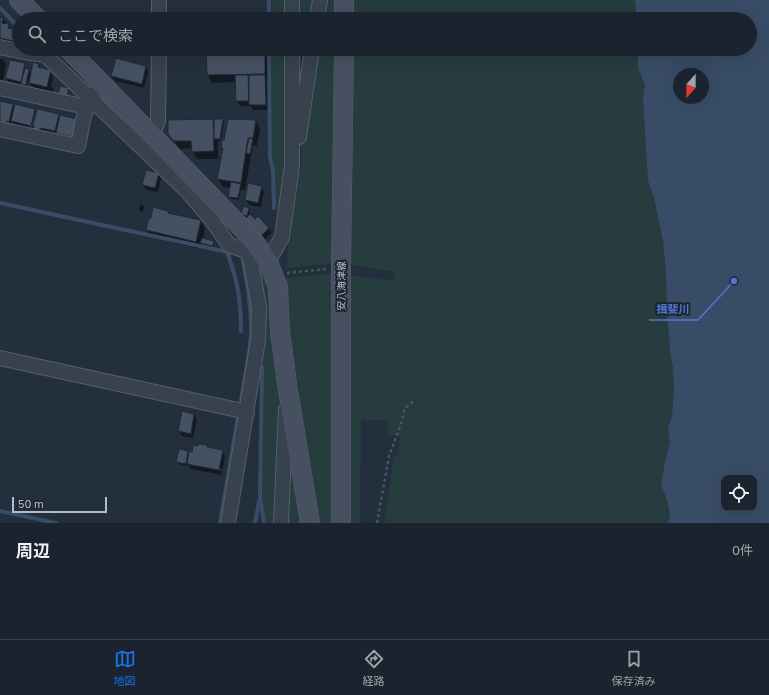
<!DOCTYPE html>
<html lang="ja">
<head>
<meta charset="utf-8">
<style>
  :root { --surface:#1b232e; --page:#282f3a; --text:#f1f3f6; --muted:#a0a4aa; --line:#39404a; --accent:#1a73e8 }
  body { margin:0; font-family:"Golos Text","Noto Sans JP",sans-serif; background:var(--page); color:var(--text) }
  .controls { position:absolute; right:12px; bottom:12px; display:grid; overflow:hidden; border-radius:8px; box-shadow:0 4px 16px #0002 }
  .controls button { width:36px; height:36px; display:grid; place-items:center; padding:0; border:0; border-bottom:1px solid var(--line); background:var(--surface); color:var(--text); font:20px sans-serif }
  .compass { position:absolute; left:673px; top:68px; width:36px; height:36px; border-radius:50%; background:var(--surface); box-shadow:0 4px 16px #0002; rotate:201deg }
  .scale { position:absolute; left:12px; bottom:10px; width:95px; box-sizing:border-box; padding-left:4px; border:2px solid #b4bcc9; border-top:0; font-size:11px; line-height:14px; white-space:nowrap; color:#b4bcc9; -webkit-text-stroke:3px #1d2633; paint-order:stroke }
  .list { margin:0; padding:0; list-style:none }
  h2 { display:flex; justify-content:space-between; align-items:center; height:52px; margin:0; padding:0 16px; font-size:17px }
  h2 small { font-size:13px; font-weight:400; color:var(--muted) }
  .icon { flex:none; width:22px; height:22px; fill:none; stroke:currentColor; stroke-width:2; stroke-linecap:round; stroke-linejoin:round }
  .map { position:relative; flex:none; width:769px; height:523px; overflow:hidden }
  .search { position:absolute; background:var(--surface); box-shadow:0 4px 16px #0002; left:12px; right:12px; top:12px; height:44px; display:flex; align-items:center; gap:10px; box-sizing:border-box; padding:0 14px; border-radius:22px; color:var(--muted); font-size:15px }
  .sheet { height:116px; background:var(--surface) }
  nav { display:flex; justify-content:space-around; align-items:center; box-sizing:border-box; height:56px; border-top:1px solid var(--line); background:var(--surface); font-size:11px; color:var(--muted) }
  nav a { display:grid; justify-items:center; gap:2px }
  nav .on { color:var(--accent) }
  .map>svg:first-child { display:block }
  .green { fill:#263c3f }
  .water { fill:#394c67; fill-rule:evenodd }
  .shadow { fill:#0007 }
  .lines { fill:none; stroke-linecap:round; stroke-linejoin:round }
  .stream { stroke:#394c67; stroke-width:4 }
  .building { fill:#455162; stroke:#1f2835 }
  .street-casing { stroke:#565f6c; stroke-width:16 }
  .secondary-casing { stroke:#565f6c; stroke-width:20 }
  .path { stroke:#44595c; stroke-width:2.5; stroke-dasharray:3 3; stroke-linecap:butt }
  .street { stroke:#38414e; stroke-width:14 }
  .secondary { stroke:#465061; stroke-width:19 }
  .labels { text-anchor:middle; stroke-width:4; stroke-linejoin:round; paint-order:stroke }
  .street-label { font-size:10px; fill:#b4bcc9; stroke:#1d2633 }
  .leader { fill:none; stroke:#5274d3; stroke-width:1.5 }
  .callout-dot { fill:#5274d3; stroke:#1d2633; stroke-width:1.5 }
  .callout-label { font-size:11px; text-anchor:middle; font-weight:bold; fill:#5274d3; stroke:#1d2633; stroke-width:4; stroke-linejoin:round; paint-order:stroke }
</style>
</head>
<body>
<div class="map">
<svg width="769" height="523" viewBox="0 0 769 523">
  <rect width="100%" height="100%" fill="#242f3e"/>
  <g class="green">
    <rect x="272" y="0" width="16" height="19"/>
    <path d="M296 0H315L312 19H295Z"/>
    <path d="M325 0H337V19H321Z"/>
    <path d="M352 0H635L637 18 352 19Z"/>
    <path d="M271 49H288L286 171 281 210 275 209 274 172 272 158Z"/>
    <path d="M316 49H337L335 263 287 268 289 218 295 172 302 170 301 145Z"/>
    <path d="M352 49H638V68L645 85 643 98 648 181 654 198 663 242 666 273 667 314 670 349 673 369 674 386 672 416 668 429 670 442 665 461 661 485 667 500 670 514 668 523H384L394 457 398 454 400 436 388 435 387 421 361 419 360 523H348L349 277 355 276 395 281 394 272 349 264Z"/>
    <path d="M259 273H262L271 298 280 387 276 523H264L262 499 263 367 260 361Z"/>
    <path d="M335 273 334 523H317L300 418 299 383H294L286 335V278Z"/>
    <path d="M287 433 303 523H286Z"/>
  </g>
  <path class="water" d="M635 0H769V523H668L670 514 667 500 661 485 665 461 670 442 668 429 672 416 674 386 673 369 670 349 667 313 666 273 663 242 654 198 648 181 643 98 645 85 638 68V49H750V19H637ZM679 74H703V98H679ZM724 478H754V508H724Z"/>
  <g class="shadow">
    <path d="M0 16 11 29 16 30 19 34V42H17L16 46 0 41Z"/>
    <path d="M207 49H266L269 55V82H267L268 110H253L251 106H240L237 101 236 82 212 83 208 75Z"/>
    <path d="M0 58 3 59 6 64 3 80H0Z"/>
    <path d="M10 61 24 64 31 75 38 64 41 69 50 71 53 76 51 86 54 89 53 94 49 92 33 88 28 80 27 87 9 83 6 78Z"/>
    <path d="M145 66 148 72 144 88 115 81 112 76Z"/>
    <path d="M0 102 12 105 15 110H35L37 114 58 115 76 142 60 138 58 134 57 136 32 130 36 113H33L30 130 15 126 12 121 11 126 0 125Z"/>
    <path d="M213 120 215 124 223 120 224 122 221 141H218V159H197L193 151 192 148 180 149 169 134Z"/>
    <path d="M256 121 260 129 257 146 253 145 245 190H241L239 200 231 199 229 196 231 188 223 187 218 179 223 150 222 148 223 141Z"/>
    <path d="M158 174 161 179 158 192 146 190 143 185Z"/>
    <path d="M261 187 264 192 261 207 249 205 246 199Z"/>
    <path d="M140 205H143L144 207 143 212H141L139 209Z"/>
    <path d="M249 209 250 211 249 215 255 221 269 228 272 233 264 240 248 218 244 216 242 214Z"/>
    <path d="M168 211 169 214 201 221 205 229 203 239 213 241 215 244 214 245 202 243V245L214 248 202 245 201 249 152 238 147 230Z"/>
    <path d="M194 414 197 420 193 438 182 436 179 431Z"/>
    <path d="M207 446 209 449 222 451 225 456 223 469 190 463V465L222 471V475L191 469 187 463V466L179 464 177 462 188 452 189 455Z"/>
  </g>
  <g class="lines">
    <g class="stream">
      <path d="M0 8 19 28"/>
      <path d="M269 19V0"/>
      <path d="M269 49 270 156 273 172 274 208"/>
      <path d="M0 203 232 253"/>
      <path d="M227 252C238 282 241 300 241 331"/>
      <path d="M262 367 260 498 264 523"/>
      <path d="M241 401C244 380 249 358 251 336 252 309 247 283 242 256"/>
      <path d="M0 511 56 523"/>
      <path d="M220 523 238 417"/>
      <path d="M255 523 259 502"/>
    </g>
  </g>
  <g class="building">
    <path d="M0 17 3 18 2 23 9 24 8 28 16 30 14 41 0 38Z"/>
    <path d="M206 49H265V74L207 75Z"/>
    <path d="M116 58 146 66 142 84 111 76Z"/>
    <path d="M10 60 25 63 21 82 5 78Z"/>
    <path d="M33 62 39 64 38 67 51 70 47 87 29 83Z"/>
    <path d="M25 68 29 69 26 85 21 84Z"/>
    <path d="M235 75H248L249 101H236Z"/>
    <path d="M249 75H265L266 105H249Z"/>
    <path d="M60 86 69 88 67 97 58 95Z"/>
    <path d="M0 101 13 104 9 122 7 121 6 123 0 121Z"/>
    <path d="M15 104 35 109 31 126 11 121Z"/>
    <path d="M37 109 59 114 55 131 40 128 39 132 33 131 34 126H33Z"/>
    <path d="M60 115 77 119 73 137 56 133Z"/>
    <path d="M213 119 214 151 192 152 191 141H174L168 134V120Z"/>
    <path d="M214 119H223L220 139H214Z"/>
    <path d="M228 119 256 120 253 138H248L241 183 217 179 223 148H221L222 140H224Z"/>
    <path d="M249 138 253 139 250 154 246 153Z"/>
    <path d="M146 170 159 173 155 188 142 185Z"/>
    <path d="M231 182 241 184 238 198 228 197Z"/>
    <path d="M248 183 262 186 258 203 245 200Z"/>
    <path d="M244 206 249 208 247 216 241 214Z"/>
    <path d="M153 207 168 211V213L201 220 196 242 146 230 149 218H151Z"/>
    <path d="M250 214 255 219 258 216 269 228 261 236 245 219Z"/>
    <path d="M202 238 214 241 213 246 200 243Z"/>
    <path d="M182 411 194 414 191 434 178 431Z"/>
    <path d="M199 444 208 445 207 447 223 450 219 470 187 464 189 451 192 452 193 445 198 446Z"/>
    <path d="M179 449 188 451 186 464 176 462Z"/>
  </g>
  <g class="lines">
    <defs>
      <g id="street">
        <path d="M159 0V19"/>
        <path d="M292 0V19"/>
        <path d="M317 19 320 0"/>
        <path d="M0 47 30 53 45 55 187 191 211 219 229 245 248 252"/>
        <path d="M0 88 86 107"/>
        <path d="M0 129 78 146C82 128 83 106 96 92"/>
        <path d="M152 135 158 121 159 49"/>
        <path d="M299 137 312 49"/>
        <path d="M268 262 282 237 292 166V49"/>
        <path d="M0 358 247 412"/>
        <path d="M228 523 258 340 259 308 251 262 245 243"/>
        <path d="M281 523 286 409"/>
      </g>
      <g id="secondary">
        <path d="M19 0 38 19"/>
        <path d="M344 19V0"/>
        <path d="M68 49 240 226 256 244 268 262 278 287 280 331 287 384 310 523"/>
        <path d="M341 523V267L344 49"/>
      </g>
    </defs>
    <use href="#street" class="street-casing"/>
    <use href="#secondary" class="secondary-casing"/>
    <g class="path">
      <path d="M287 273 326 269"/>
      <path d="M377 523 389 456 400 427 405 408 414 401"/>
    </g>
    <use href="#street" class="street"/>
    <use href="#secondary" class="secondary"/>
  </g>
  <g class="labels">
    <g class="street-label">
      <text transform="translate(341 286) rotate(-90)" y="4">安八海津線</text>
    </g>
  </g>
  <path class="leader" d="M734 281L698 320H649"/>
  <circle class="callout-dot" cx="734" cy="281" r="4"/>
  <g class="callout-label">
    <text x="673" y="313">揖斐川</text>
  </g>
</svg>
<div class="controls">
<button><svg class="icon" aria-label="locate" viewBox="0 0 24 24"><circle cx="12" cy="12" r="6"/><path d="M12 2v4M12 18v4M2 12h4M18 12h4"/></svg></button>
</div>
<svg class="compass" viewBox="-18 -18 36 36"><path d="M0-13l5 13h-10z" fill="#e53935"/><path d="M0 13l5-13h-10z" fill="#a0a4aa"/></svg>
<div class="scale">50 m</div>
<div class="search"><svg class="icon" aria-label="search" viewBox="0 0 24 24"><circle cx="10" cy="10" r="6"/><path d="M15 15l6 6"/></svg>ここで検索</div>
</div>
<section class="sheet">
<h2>周辺<small>0件</small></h2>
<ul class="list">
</ul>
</section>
<nav>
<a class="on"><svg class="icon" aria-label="map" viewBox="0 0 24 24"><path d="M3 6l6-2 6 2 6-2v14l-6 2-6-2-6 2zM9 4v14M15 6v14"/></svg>地図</a>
<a><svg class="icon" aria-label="directions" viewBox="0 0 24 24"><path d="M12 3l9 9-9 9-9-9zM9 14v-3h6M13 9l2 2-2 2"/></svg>経路</a>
<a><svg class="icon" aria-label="saved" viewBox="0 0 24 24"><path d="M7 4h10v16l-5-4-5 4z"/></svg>保存済み</a>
</nav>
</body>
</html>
